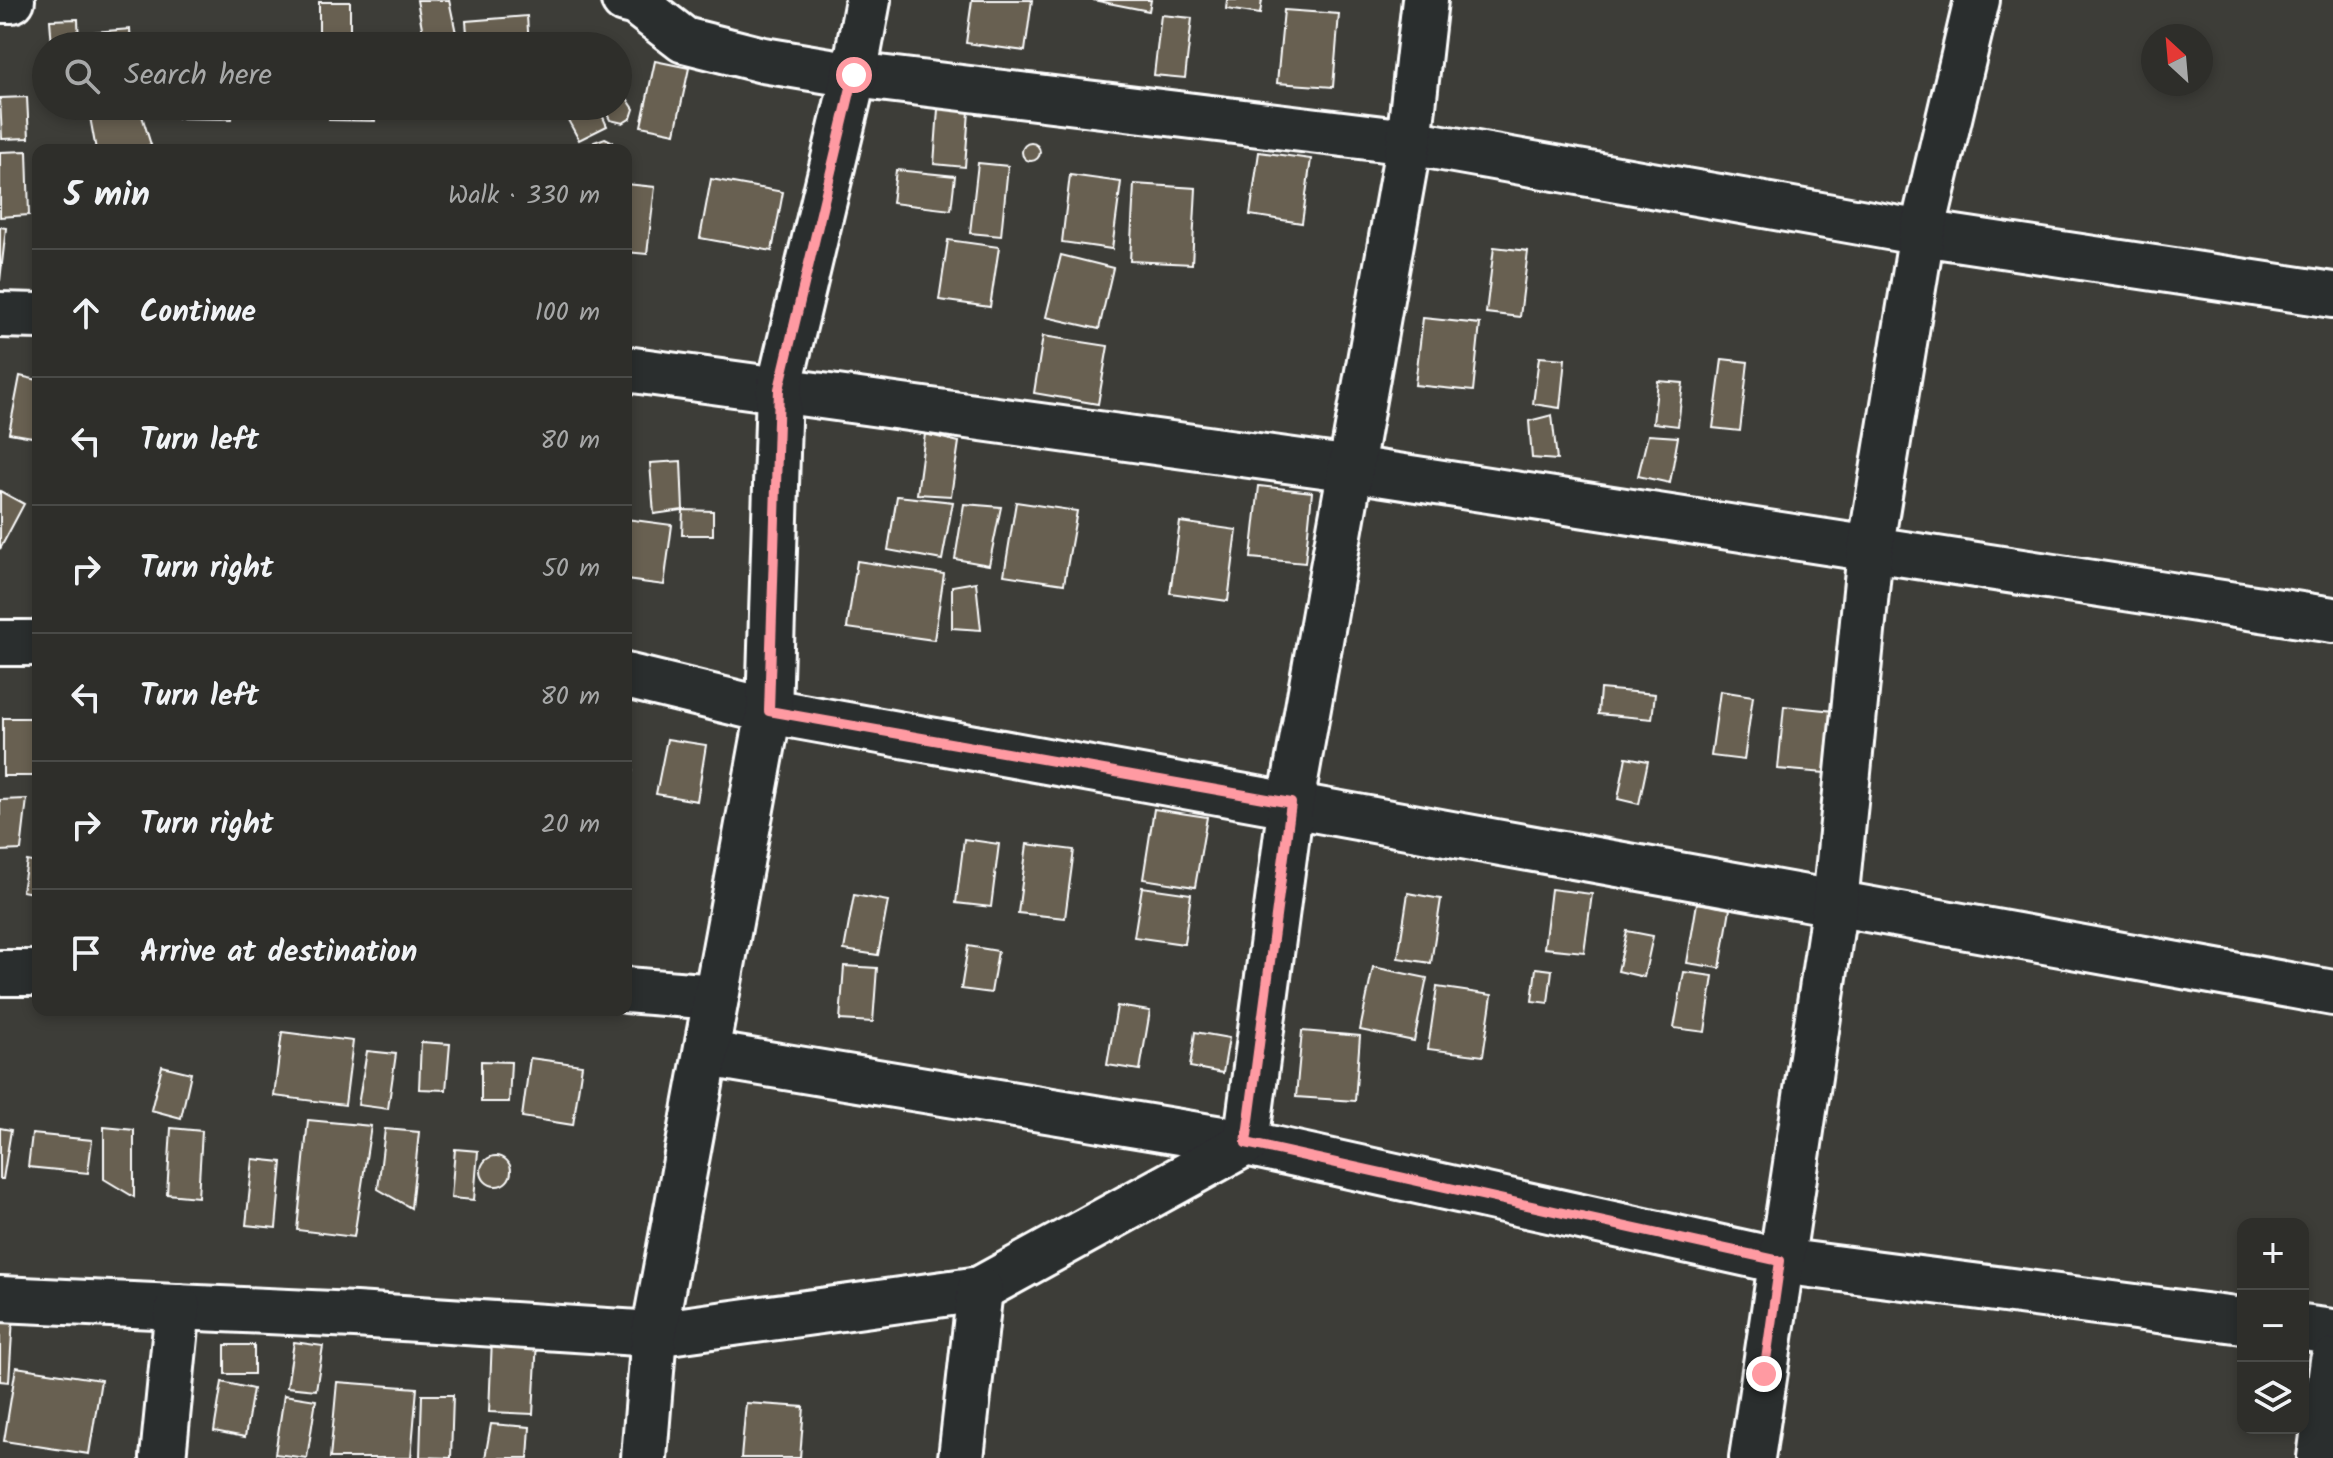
<!DOCTYPE html>
<html lang="en">
<head>
<meta charset="utf-8">
<style>
  :root { --surface:#2e2e2a; --page:#363632; --text:#f1f3f6; --muted:#a7a8a8; --line:#494a47 }
  body { margin:0; font-family:Kalam,sans-serif; background:var(--page); color:var(--text) }
  .controls { position:absolute; right:24px; bottom:24px; display:grid; overflow:hidden; border-radius:16px; box-shadow:0 4px 12px #0003 }
  .controls button { width:72px; height:72px; display:grid; place-items:center; padding:0; border:0; border-bottom:2px solid var(--line); background:var(--surface); color:var(--text); font:40px sans-serif }
  .compass { position:absolute; left:2141px; top:24px; width:72px; height:72px; border-radius:50%; background:var(--surface); box-shadow:0 4px 12px #0003; rotate:334deg }
  .stop { position:absolute; width:24px; height:24px; margin:-18px; border:6px solid #ff9aa2; border-radius:50%; background:#fff }
  .stop.end { background:#ff9aa2; border-color:#fff; box-shadow:0 2px 8px #0008 }
  .list { margin:0; padding:0; list-style:none }
  h2 { display:flex; justify-content:space-between; align-items:center; height:104px; margin:0; padding:0 32px; font-size:34px }
  h2 small { font-size:26px; font-weight:400; color:var(--muted) }
  .list li { display:grid; grid-template-columns:52px 1fr auto; gap:24px; align-items:center; box-sizing:border-box; height:128px; padding:0 32px; border-top:2px solid var(--line) }
  .list b { display:block; font-size:30px; white-space:nowrap }
  .list em { font-size:26px; font-style:normal; color:var(--muted) }
  .icon { flex:none; width:44px; height:44px; fill:none; stroke:currentColor; stroke-width:2; stroke-linecap:round; stroke-linejoin:round }
  .map { position:relative; flex:none; width:2333px; height:1458px; overflow:hidden }
  .search { position:absolute; background:var(--surface); box-shadow:0 4px 12px #0003; left:32px; top:32px; width:600px; height:88px; display:flex; align-items:center; gap:20px; box-sizing:border-box; padding:0 28px; border-radius:44px; color:var(--muted); font-size:30px }
  .panel { position:absolute; background:var(--surface); box-shadow:0 4px 12px #0003; left:32px; top:144px; width:600px; height:872px; border-radius:16px }
  .map>svg:first-child { display:block }
  .building { fill:#686151; stroke:#fff; stroke-width:2 }
  .lines { fill:none; stroke-linecap:round; stroke-linejoin:round }
  .street-casing { stroke:#fff; stroke-width:50 }
  .street { stroke:#2a2d2e; stroke-width:44 }
  .route { stroke:#ff9aa2; stroke-width:10 }
</style>
</head>
<body>
<div class="map">
<svg width="2333" height="1458" viewBox="0 0 2333 1458">
  <rect width="100%" height="100%" fill="#3d3d38"/>
  <filter id="ink" filterUnits="userSpaceOnUse"><feTurbulence type="fractalNoise" baseFrequency=".0125" numOctaves="2"/><feDisplacementMap in="SourceGraphic" scale="16" xChannelSelector="R" yChannelSelector="G"/><feConvolveMatrix kernelMatrix="1 2 1 2 8 2 1 2 1" color-interpolation-filters="sRGB"/></filter>
  <g filter="url(#ink)">
    <g class="building">
      <path d="M417 0H449L456 33 424 39Z"/>
      <path d="M972 0H1032L1025 51 966 43Z"/>
      <path d="M1093 0H1151L1149 11Z"/>
      <path d="M1227 0H1262L1260 14 1226 9Z"/>
      <rect x="319" y="2" width="31" height="44"/>
      <path d="M1284 10 1339 14 1333 87 1277 83Z"/>
      <path d="M1161 15 1192 18 1185 78 1154 75Z"/>
      <path d="M527 16 529 46H468L466 21Z"/>
      <path d="M78 19 79 46H52L50 20Z"/>
      <path d="M130 29 131 46H95L94 32Z"/>
      <path d="M248 38 274 39V46H248Z"/>
      <path d="M655 61 689 68 675 133 641 126Z"/>
      <path d="M618 96 626 97 634 109 631 118 623 123 610 120 606 112V106H618Z"/>
      <path d="M27 97 29 138 2 139 0 98Z"/>
      <path d="M88 106H139L151 145 130 150H96Z"/>
      <path d="M178 106H233L232 119 178 118Z"/>
      <path d="M330 106H375V121L329 120Z"/>
      <path d="M598 106 607 126 579 140 568 120Z"/>
      <path d="M938 109 969 111 965 167 934 164Z"/>
      <path d="M605 138 613 142 615 150H591L594 142Z"/>
      <circle cx="1031" cy="152" r="9"/>
      <path d="M326 146 355 150H325Z"/>
      <path d="M27 151 29 215 0 217V152Z"/>
      <path d="M1259 152 1311 159 1302 223 1250 215Z"/>
      <path d="M978 163 1008 166 1001 236 970 233Z"/>
      <path d="M896 170 955 176 951 210 892 203Z"/>
      <path d="M1070 175 1121 182 1112 249 1062 242Z"/>
      <path d="M711 179 783 192 772 251 700 238Z"/>
      <path d="M626 184 655 187 647 254 626 252Z"/>
      <path d="M1134 184 1196 188 1192 264 1130 261Z"/>
      <path d="M0 227 6 228 0 281Z"/>
      <path d="M948 240 999 247 990 307 939 300Z"/>
      <path d="M1494 247 1528 251 1520 317 1486 313Z"/>
      <path d="M1061 255 1113 268 1099 329 1046 317Z"/>
      <path d="M1423 318 1480 324 1473 391 1415 385Z"/>
      <path d="M1043 336 1108 346 1098 404 1034 393Z"/>
      <path d="M1539 357 1565 359 1560 408 1533 404Z"/>
      <path d="M1722 359 1748 362 1740 431 1713 428Z"/>
      <path d="M20 376 38 380V438L9 433Z"/>
      <path d="M1658 381 1683 383 1678 426 1653 423Z"/>
      <path d="M1552 415 1557 460 1532 458 1529 421Z"/>
      <path d="M925 434 959 442 951 496 917 494Z"/>
      <path d="M1648 435 1678 437 1670 483 1638 476Z"/>
      <path d="M681 461 683 510 654 514 650 463Z"/>
      <path d="M1259 486 1312 492 1305 563 1251 558Z"/>
      <path d="M0 491 24 504 0 549Z"/>
      <path d="M897 496 953 502 942 560 888 550Z"/>
      <path d="M1016 502 1077 511 1064 584 1004 575Z"/>
      <path d="M964 504 1001 507 989 565 955 559Z"/>
      <path d="M683 510 713 511V535H682Z"/>
      <path d="M626 519 672 525 664 585 626 580Z"/>
      <path d="M1180 522 1237 530 1228 601 1170 593Z"/>
      <path d="M857 561 944 574 934 640 847 628Z"/>
      <path d="M976 582 981 630 952 628V586Z"/>
      <path d="M1600 689 1655 694 1652 719 1598 714Z"/>
      <path d="M1720 691 1753 696 1744 760 1711 756Z"/>
      <path d="M1784 706 1844 712 1837 774 1778 769Z"/>
      <rect x="3" y="718" width="35" height="58"/>
      <path d="M667 739 706 745 697 801 656 794Z"/>
      <path d="M1626 757 1648 761 1639 804 1618 799Z"/>
      <path d="M626 765 633 766 626 814Z"/>
      <path d="M27 799 21 850 0 851V800Z"/>
      <path d="M1154 809 1207 817 1195 887 1143 879Z"/>
      <path d="M964 839 999 844 991 907 956 903Z"/>
      <path d="M1027 844 1074 850 1065 918 1018 913Z"/>
      <path d="M27 861 38 863V894L22 891Z"/>
      <path d="M1142 887 1191 894 1184 944 1134 937Z"/>
      <path d="M1551 889 1592 894 1584 952 1544 948Z"/>
      <path d="M1408 893 1441 899 1431 963 1398 958Z"/>
      <path d="M854 895 888 901 878 955 844 950Z"/>
      <path d="M1697 903 1730 909 1720 968 1687 963Z"/>
      <path d="M1627 931 1653 936 1644 977 1618 971Z"/>
      <path d="M968 946 998 951 991 993 961 989Z"/>
      <path d="M844 966 877 968 873 1022 840 1020Z"/>
      <path d="M1373 967 1427 978 1414 1041 1360 1030Z"/>
      <path d="M1536 968 1552 970 1548 1003 1532 1001Z"/>
      <path d="M1684 972 1713 976 1705 1032 1674 1028Z"/>
      <path d="M1437 987 1492 995 1483 1056 1428 1049Z"/>
      <path d="M1117 1006 1150 1011 1140 1070 1107 1065Z"/>
      <path d="M1302 1031 1360 1036 1355 1101 1296 1097Z"/>
      <path d="M282 1032 353 1041 345 1105 274 1096Z"/>
      <path d="M1195 1032 1229 1038 1223 1073 1190 1067Z"/>
      <path d="M421 1042 450 1044 446 1090 419 1089Z"/>
      <path d="M367 1051 396 1054 388 1109 358 1105Z"/>
      <path d="M530 1058 582 1065 573 1125 522 1117Z"/>
      <path d="M481 1061 511 1062 509 1102H481Z"/>
      <path d="M162 1066 191 1073 181 1118 151 1110Z"/>
      <path d="M308 1120 371 1126 354 1237 297 1230Z"/>
      <path d="M104 1127 134 1130V1197L104 1179Z"/>
      <path d="M0 1128 11 1130 3 1179H0Z"/>
      <path d="M171 1128 202 1131 198 1197 167 1194Z"/>
      <path d="M385 1129 419 1132 411 1208 378 1189Z"/>
      <path d="M32 1134 92 1140 88 1173 28 1167Z"/>
      <path d="M455 1149 478 1151 474 1200 451 1198Z"/>
      <circle cx="496" cy="1171" r="15"/>
      <path d="M253 1159 282 1162 276 1228 246 1225Z"/>
      <path d="M0 1317H13L9 1382 0 1381Z"/>
      <path d="M492 1338 537 1340 533 1414 489 1412Z"/>
      <path d="M294 1342 323 1346 316 1390 287 1387Z"/>
      <rect x="225" y="1345" width="29" height="29"/>
      <path d="M16 1367 101 1380 89 1454 4 1441Z"/>
      <path d="M222 1382 253 1389 245 1437 214 1431Z"/>
      <path d="M337 1382 417 1388 411 1458H330Z"/>
      <path d="M284 1395 316 1400 307 1458 275 1454Z"/>
      <path d="M422 1395H453L451 1458 420 1457Z"/>
      <path d="M746 1403 804 1407 800 1458H741Z"/>
      <path d="M491 1424 530 1427 528 1458H485Z"/>
    </g>
    <g class="lines">
      <defs>
        <g id="street">
          <path d="M0 0H12"/>
          <path d="M624 0 636 3 684 40 763 60 854 75 1409 142 1922 233 2333 295"/>
          <path d="M0 315 38 316"/>
          <path d="M626 369 1352 469 2333 620"/>
          <path d="M0 643H38"/>
          <path d="M626 676 769 711 2333 993"/>
          <path d="M0 973H38"/>
          <path d="M626 990 716 997"/>
          <path d="M707 1054 1246 1143 1780 1261 2243 1321"/>
          <path d="M0 1299 355 1315 654 1334 980 1289 1246 1143 1291 803 1409 142 1425 0"/>
          <path d="M2303 1328 2333 1332"/>
          <path d="M163 1458 178 1307"/>
          <path d="M644 1458 654 1334 769 711 779 389 854 75 868 0"/>
          <path d="M961 1458 980 1289"/>
          <path d="M1752 1458 1835 903 1870 551 1922 233 1977 0"/>
          <path d="M2320 1458 2333 1361"/>
        </g>
      </defs>
      <use href="#street" class="street-casing"/>
      <use href="#street" class="street"/>
    </g>
  </g>
  <g class="lines" filter="url(#ink)">
    <path class="route" d="M854 75 779 389 769 711 1291 803 1246 1143 1780 1261 1764 1374"/>
  </g>
</svg>
<div class="controls">
<button>+</button>
<button>−</button>
<button><svg class="icon" aria-label="layers" viewBox="0 0 24 24"><path d="M12 4l9 5-9 5-9-5zM3 14l9 5 9-5"/></svg></button>
</div>
<svg class="compass" viewBox="-18 -18 36 36"><path d="M0-13l5 13h-10z" fill="#e53935"/><path d="M0 13l5-13h-10z" fill="#a7a8a8"/></svg>
<div class="stop" style="left:854px;top:75px"></div>
<div class="stop end" style="left:1764px;top:1374px"></div>
<div class="search"><svg class="icon" aria-label="search" viewBox="0 0 24 24"><circle cx="10" cy="10" r="6"/><path d="M15 15l6 6"/></svg>Search here</div>
<section class="panel">
<h2>5 min<small>Walk · 330 m</small></h2>
<ul class="list">
<li><svg class="icon" aria-label="ahead" viewBox="0 0 24 24"><path d="M12 20V5M6 11l6-6 6 6"/></svg><div><b>Continue</b></div><em>100 m</em></li>
<li><svg class="icon" aria-label="left" viewBox="0 0 24 24"><path d="M17 20v-9H6M10 6l-5 5 5 5"/></svg><div><b>Turn left</b></div><em>80 m</em></li>
<li><svg class="icon" aria-label="right" viewBox="0 0 24 24"><path d="M7 20v-9h11M14 6l5 5-5 5"/></svg><div><b>Turn right</b></div><em>50 m</em></li>
<li><svg class="icon" aria-label="left" viewBox="0 0 24 24"><path d="M17 20v-9H6M10 6l-5 5 5 5"/></svg><div><b>Turn left</b></div><em>80 m</em></li>
<li><svg class="icon" aria-label="right" viewBox="0 0 24 24"><path d="M7 20v-9h11M14 6l5 5-5 5"/></svg><div><b>Turn right</b></div><em>20 m</em></li>
<li><svg class="icon" aria-label="arrive" viewBox="0 0 24 24"><path d="M6 21V4h12l-3 4 3 4H6"/></svg><div><b>Arrive at destination</b></div></li>
</ul>
</section>
</div>
</body>
</html>
